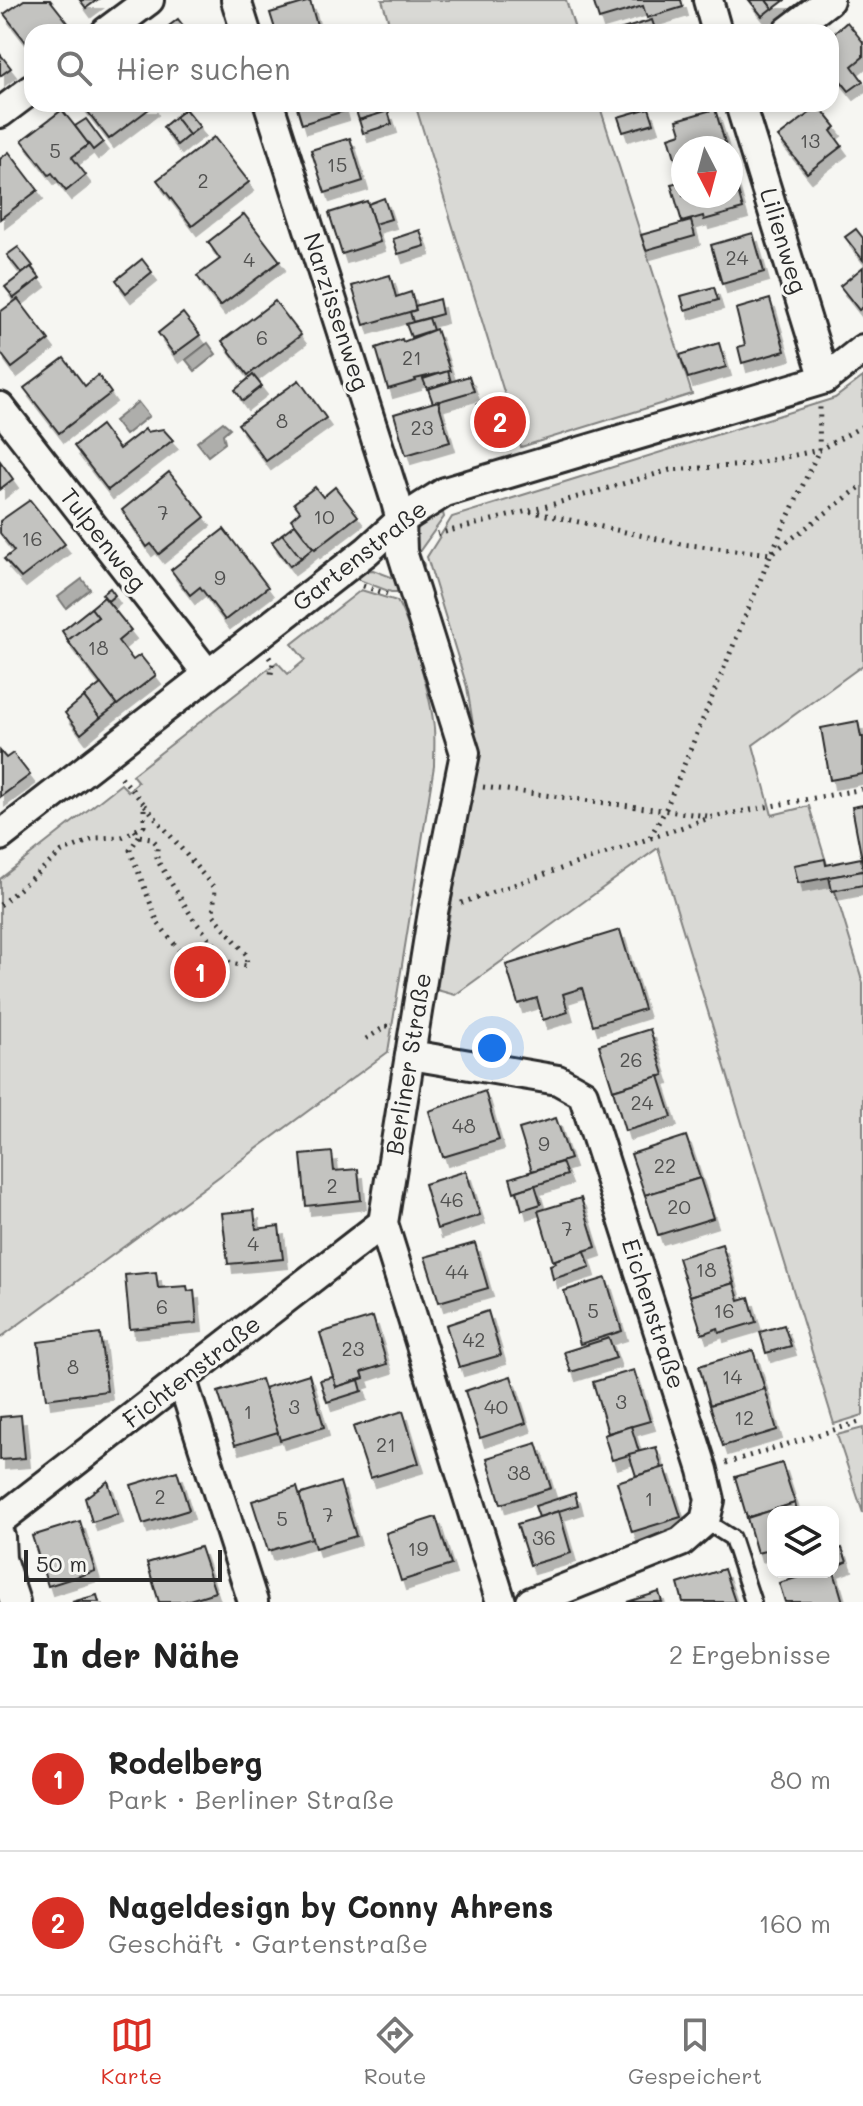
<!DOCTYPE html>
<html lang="de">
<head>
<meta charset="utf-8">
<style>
  :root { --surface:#fff; --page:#f6f6f6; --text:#222; --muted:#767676; --line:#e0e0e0; --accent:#d93025 }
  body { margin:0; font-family:Mali,sans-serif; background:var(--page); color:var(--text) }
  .controls { position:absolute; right:24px; bottom:24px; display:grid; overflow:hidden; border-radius:16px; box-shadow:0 4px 12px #0003 }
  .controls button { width:72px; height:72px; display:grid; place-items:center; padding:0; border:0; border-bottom:2px solid var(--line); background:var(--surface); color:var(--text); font:40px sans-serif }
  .compass { position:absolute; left:671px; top:136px; width:72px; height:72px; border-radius:50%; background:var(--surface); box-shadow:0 4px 12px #0003; rotate:174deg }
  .scale { position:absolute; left:24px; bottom:20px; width:198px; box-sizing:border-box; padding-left:8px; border:4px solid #2b2b2b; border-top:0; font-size:22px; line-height:28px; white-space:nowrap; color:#2b2b2b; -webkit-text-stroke:6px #f6f6f2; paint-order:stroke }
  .you { position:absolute; left:492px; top:1048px; width:28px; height:28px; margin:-20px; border:6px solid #fff; border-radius:50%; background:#1a73e8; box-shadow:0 0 0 12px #1a73e833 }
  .badge { display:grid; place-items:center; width:52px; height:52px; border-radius:50%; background:var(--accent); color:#fff; font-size:26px; font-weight:700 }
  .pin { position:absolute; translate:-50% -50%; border:4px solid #fff; box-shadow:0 2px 8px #0006 }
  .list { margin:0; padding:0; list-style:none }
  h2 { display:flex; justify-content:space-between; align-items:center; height:104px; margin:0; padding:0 32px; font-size:34px }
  h2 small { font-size:26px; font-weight:400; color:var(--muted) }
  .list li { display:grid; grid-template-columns:52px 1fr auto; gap:24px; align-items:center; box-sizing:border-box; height:144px; padding:0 32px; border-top:2px solid var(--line) }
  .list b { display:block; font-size:30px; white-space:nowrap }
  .list p { margin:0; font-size:26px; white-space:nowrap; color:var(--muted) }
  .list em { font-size:26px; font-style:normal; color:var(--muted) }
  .icon { flex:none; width:44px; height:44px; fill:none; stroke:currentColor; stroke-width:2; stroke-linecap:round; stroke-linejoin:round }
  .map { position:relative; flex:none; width:863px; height:1602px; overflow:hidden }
  .search { position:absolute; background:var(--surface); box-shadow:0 4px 12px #0003; left:24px; right:24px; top:24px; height:88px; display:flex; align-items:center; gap:20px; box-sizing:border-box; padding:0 28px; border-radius:24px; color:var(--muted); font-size:30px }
  .sheet { height:392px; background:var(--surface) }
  nav { display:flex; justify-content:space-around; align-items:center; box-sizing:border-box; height:112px; border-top:2px solid var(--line); background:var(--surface); font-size:22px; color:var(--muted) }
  nav a { display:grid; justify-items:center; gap:4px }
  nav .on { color:var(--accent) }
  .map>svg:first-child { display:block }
  .green { fill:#d9d9d5; stroke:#828280; stroke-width:2 }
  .water { fill:#aeaeab; stroke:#7a7a78; stroke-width:2 }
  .building { fill:#c3c3c0; stroke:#2b2b2b; stroke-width:2; filter:url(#shadow) }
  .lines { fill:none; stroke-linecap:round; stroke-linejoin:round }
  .lane-casing { stroke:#2b2b2b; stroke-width:20 }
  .street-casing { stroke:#2b2b2b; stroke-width:34 }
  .path { stroke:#2b2b2b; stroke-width:5; stroke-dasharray:2 6; stroke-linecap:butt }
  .lane { stroke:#f6f6f2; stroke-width:14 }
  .street { stroke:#f6f6f2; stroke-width:28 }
  .labels { text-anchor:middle; stroke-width:6; stroke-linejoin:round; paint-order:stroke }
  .number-label { font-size:20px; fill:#515150 }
  .street-label { font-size:24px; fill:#2b2b2b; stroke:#f6f6f2 }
</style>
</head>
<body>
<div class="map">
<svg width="863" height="1602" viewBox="0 0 863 1602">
  <defs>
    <filter id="shadow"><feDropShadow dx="5" dy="9" stdDeviation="0" flood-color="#0004"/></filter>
  </defs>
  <rect width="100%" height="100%" fill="#f6f6f2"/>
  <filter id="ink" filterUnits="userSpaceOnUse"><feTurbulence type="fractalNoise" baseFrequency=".0125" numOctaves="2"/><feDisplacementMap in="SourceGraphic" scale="16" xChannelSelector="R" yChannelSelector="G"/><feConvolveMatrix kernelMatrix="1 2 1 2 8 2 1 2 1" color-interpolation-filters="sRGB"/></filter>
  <g filter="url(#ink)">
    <g class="green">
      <path d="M382 0H566L576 32H392Z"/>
      <path d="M415 104H599L692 394 521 447Z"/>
      <path d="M863 377V665L753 745 772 815 809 806 863 983V1415L834 1424 658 848 455 995 437 990 477 749 467 687 427 557 452 517 835 398Z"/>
      <path d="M443 513 444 517 419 552 424 565 422 571C410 540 409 524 443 513Z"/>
      <path d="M373 570 394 578 403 592H391L357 579 330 598V591L364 571Z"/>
      <path d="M361 590 397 601C412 627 431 698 434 728 435 741 434 754 434 766L388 1052 0 1338V879L121 784 128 791 138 782 132 775 277 662 288 674 305 660 292 644Z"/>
      <path d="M863 1428V1513L837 1435Z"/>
    </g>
    <g class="water">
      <path d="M208 343 216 354 195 371 186 360Z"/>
      <path d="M138 402 149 416 125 435 114 421Z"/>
      <path d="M223 422 230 428 223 434 225 443 208 456 197 442Z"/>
      <path d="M82 579 90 589 66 608 58 597Z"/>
    </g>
    <g class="building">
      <path d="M24 0H50L69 24 59 32 51 29 47 32H32V44L29 46 4 14Z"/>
      <path d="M80 0H97L86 8Z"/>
      <path d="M593 0H681L683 7 647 18 643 6 599 19Z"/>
      <path d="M749 0H766L772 8 762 16Z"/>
      <path d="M766 0H785L773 9Z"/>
      <path d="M310 1 319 32H276L270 13Z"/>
      <path d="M178 19 188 32H161Z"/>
      <path d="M652 20 656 32 616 31Z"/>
      <path d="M847 22 863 42V57L852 66 863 81 849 91 831 69V36Z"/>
      <path d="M0 54 11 68 0 76Z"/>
      <path d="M82 104H152L153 106 109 139Z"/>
      <path d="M296 104H342L344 111 302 124Z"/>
      <path d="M382 104 384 113 359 120 354 105Z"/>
      <path d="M819 106 836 127 831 131 842 146 807 173 778 137Z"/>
      <path d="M649 108 654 123 623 132 618 117Z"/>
      <path d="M185 109 200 127 189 135 175 117Z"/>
      <path d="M715 109 726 146 683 148V159L676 161 669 137 681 133 677 120Z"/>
      <path d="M62 110 89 144 72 157 86 175 66 191 52 173 49 175 22 140Z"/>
      <path d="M388 111 392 124 363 133 359 120Z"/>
      <path d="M175 117 189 135 177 145 163 127Z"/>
      <path d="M86 119 103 142 93 150 75 126Z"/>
      <path d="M214 137 249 182 192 226 157 180Z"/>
      <path d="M350 138 363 181 325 193 311 150Z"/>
      <path d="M9 152 38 190 0 219V159Z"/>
      <path d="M731 167 743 209 704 220 703 216 682 222 671 184 683 181V196H731Z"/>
      <path d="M384 198 391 219 374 224 368 204Z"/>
      <path d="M367 201 380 242 342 254 329 213Z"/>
      <path d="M244 214 280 261 220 306 197 276 220 259 208 242Z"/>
      <path d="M691 221 695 236 646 250 641 235Z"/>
      <path d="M856 229 863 238V260L845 237Z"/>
      <path d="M420 230 425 246 398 254 393 239Z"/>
      <path d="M753 233 764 272 722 284 711 245Z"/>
      <path d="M18 247 33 266 22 274 7 255Z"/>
      <path d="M142 259 152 272 126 293 116 280Z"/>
      <path d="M31 267 40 278 14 298 5 287Z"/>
      <path d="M863 267V307L859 310 840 286Z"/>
      <path d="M390 275 396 297 411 292 416 310 364 325 352 286Z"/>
      <path d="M714 287 718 300 685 310 681 296Z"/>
      <path d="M18 299 49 340 12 368 0 352V312Z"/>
      <path d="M439 299 442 314 413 322 410 312 416 310 415 306Z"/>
      <path d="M770 299 785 351 742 363 738 347 745 345 736 309Z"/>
      <path d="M275 301 301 335 248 375 222 341Z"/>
      <path d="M183 313 200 335 174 354 158 333Z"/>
      <path d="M429 318 433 330 411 337 406 324Z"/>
      <path d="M436 329 450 371 415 379 416 381 388 389 376 348 402 339 403 342Z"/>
      <path d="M719 343 726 367 688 378 680 355Z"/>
      <path d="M64 358 85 386 98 375 111 393 59 433 24 388Z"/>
      <path d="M448 371 451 382 427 389 423 379Z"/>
      <path d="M253 375 262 386 243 401 235 390Z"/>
      <path d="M469 376 474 391 433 403 428 389Z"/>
      <path d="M299 380 326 418 266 461 238 424Z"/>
      <path d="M438 401 450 442 406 455 394 414Z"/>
      <path d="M488 401 492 412 480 415 477 404Z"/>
      <path d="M509 406 516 430 488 439 480 415Z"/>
      <path d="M101 425 119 449 145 429 147 432 163 429 173 440 108 490 74 446Z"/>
      <path d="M0 461 13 479 0 489Z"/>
      <path d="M169 472 205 517 159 554 151 544 147 547 122 510Z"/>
      <path d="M315 487 323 497 335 487 358 516 315 549 291 519 300 511 294 503Z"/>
      <path d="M30 500 65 544 21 578 4 559 14 551 0 533V521Z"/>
      <path d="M295 524 313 548 301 558 282 534Z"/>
      <path d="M224 529 268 587 225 620 200 587 190 595 171 570Z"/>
      <path d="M282 534 301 558 290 566 272 542Z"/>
      <path d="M110 588 115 595 108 601 102 594Z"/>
      <path d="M104 597 131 630 118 641 133 660 140 655 156 675 117 705 67 640 98 617 91 608Z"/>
      <path d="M91 608 98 617 68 640 62 631Z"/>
      <path d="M101 684 117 705 100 718 84 697Z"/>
      <path d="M84 697 100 718 81 734 65 713Z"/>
      <path d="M858 721 861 737H863V774L830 780 821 728Z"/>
      <path d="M0 751 6 758 13 753 30 775 0 797Z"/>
      <path d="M863 805V860H862L852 807Z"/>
      <path d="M861 858 863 871 798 883 794 865 825 859 826 865Z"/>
      <path d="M863 871V885L832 891 829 877Z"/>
      <path d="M620 930 644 1009 593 1025 582 988 563 994 568 1012 543 1020 537 998 518 1004 506 965Z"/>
      <path d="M650 1029 664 1075 613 1090 599 1045Z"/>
      <path d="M659 1076 672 1117 625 1131 613 1090Z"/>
      <path d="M485 1091 499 1140 443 1157 429 1111Z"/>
      <path d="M556 1118 570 1159 532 1171 519 1129Z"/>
      <path d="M686 1136 700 1178 645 1195 631 1154Z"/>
      <path d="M332 1152 334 1171 358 1169 361 1200 306 1206 301 1155Z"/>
      <path d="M562 1162 567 1175 514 1192 510 1178Z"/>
      <path d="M466 1171 480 1215 437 1229 424 1184Z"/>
      <path d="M700 1178 713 1218 658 1235 645 1195Z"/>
      <path d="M535 1185 541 1204 522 1210 517 1191Z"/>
      <path d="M581 1198 596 1247 553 1261 538 1211Z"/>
      <path d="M254 1210 256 1229 279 1226 283 1259 228 1264 222 1213Z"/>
      <path d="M475 1243 488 1288 439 1302 425 1257Z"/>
      <path d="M722 1244 734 1283 690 1296 678 1258Z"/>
      <path d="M585 1251 590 1267 553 1279 550 1265 556 1263 555 1260Z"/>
      <path d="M156 1272 158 1288 187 1286 188 1291 194 1290 197 1323 130 1329 125 1275Z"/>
      <path d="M606 1278 622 1331 580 1344 564 1291Z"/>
      <path d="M734 1283 739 1300 749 1297 756 1322 719 1333 718 1328 702 1334 690 1296Z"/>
      <path d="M488 1311 501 1355 459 1367 446 1325Z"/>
      <path d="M373 1317 387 1364 362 1372 364 1378 336 1387 320 1333Z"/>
      <path d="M784 1325 791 1346 766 1353 760 1332Z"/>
      <path d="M100 1334 107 1391 46 1399 38 1342Z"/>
      <path d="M609 1338 616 1358 571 1372 564 1352Z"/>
      <path d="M753 1350 765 1389 710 1405 699 1366Z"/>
      <path d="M634 1370 650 1421 608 1433 593 1382Z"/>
      <path d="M309 1374 324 1427 280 1440 264 1388Z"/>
      <path d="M511 1376 526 1423 480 1438 465 1391Z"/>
      <path d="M333 1377 336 1387 359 1380 362 1391 327 1402 320 1380Z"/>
      <path d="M261 1379 278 1432 235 1445 218 1392Z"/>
      <path d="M765 1389 777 1430 723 1446 710 1405Z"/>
      <path d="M403 1411 419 1463 370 1478 353 1427Z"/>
      <path d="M21 1415 25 1458 0 1460V1417Z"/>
      <path d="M631 1426 639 1452 612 1460 604 1435Z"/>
      <path d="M537 1443 551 1488 501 1504 487 1458Z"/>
      <path d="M656 1447 662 1468 636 1476 629 1454Z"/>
      <path d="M782 1463 795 1503 747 1518 735 1477Z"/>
      <path d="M665 1467 681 1517 632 1532 617 1482Z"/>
      <path d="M177 1471 189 1510 143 1524 131 1485Z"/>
      <path d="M108 1481 118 1514 92 1522 85 1498Z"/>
      <path d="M340 1482 356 1536 315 1548 299 1495Z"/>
      <path d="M297 1487 312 1538 268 1551 252 1501Z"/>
      <path d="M575 1493 578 1505 539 1517 535 1506Z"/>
      <path d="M795 1503 797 1512H773V1549L757 1553 747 1518Z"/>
      <path d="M559 1511 571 1553 530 1565 517 1524Z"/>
      <path d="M436 1517 451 1565 401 1581 386 1533Z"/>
      <path d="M80 1521 95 1571 48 1586 32 1536Z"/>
      <path d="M200 1547 215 1592 183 1602H159L147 1563Z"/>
      <path d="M842 1548 847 1562 833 1567V1551Z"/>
      <path d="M833 1568 843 1602H785L779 1583 816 1572H833Z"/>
      <path d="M724 1569 735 1602H683L678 1584Z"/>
      <path d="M659 1592 662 1602H627Z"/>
      <path d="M97 1595 99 1602H72Z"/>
    </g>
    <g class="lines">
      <defs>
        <path id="lane" d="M705 1521 732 1538 753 1602"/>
        <g id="street">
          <path d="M236 0 246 32"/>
          <path d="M708 0 717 32"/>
          <path d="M106 32 149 0"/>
          <path d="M787 32 829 0"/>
          <path d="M269 104 395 498 401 520 402 552 465 753 433 912 383 1223 501 1602"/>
          <path d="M740 104 825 379"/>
          <path d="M0 113 32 89"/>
          <path d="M0 407 207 673"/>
          <path d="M0 836 367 551 401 520 445 492 825 379 863 349"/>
          <path d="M411 1055 558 1080 583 1094 703 1470 710 1500 705 1521 681 1542 531 1602"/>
          <path d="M182 1380 253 1602"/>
          <path d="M0 1520 383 1223"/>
          <path d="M0 1537 1 1559 15 1602"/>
        </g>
      </defs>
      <use href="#lane" class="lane-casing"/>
      <use href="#street" class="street-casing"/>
      <g class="path">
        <path d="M530 511 670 470 748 465 819 450 863 426"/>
        <path d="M437 534 528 511 681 544 771 554 819 450 820 407"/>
        <path d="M363 586 387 594"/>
        <path d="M269 657 273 663 271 674"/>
        <path d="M483 787 707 816"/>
        <path d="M135 830 139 836 151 838 157 844V860L194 920 230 963 247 966 246 954 213 914 215 889 144 804"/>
        <path d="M139 836 130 850 158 923 190 964"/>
        <path d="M650 837 665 811 771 554 863 485"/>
        <path d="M461 903 712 817 863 789"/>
        <path d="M0 905 62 852 96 838 122 837 144 826V804L118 773"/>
        <path d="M366 1039 386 1026H390"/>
        <path d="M726 1463 863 1421"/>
      </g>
      <use href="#lane" class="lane"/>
      <use href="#street" class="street"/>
    </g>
  </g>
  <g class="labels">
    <g class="number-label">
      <text x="810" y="148">13</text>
      <text x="55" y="158">5</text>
      <text x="337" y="172">15</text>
      <text x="203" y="188">2</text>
      <text x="737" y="265">24</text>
      <text x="249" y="267">4</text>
      <text x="262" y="345">6</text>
      <text x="412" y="365">21</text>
      <text x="282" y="428">8</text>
      <text x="422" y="435">23</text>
      <text x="163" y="520">7</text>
      <text x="324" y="524">10</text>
      <text x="32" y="546">16</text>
      <text x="220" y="585">9</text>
      <text x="98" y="655">18</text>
      <text x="631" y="1067">26</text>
      <text x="642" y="1110">24</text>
      <text x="464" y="1133">48</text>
      <text x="544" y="1151">9</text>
      <text x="665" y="1173">22</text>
      <text x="332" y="1193">2</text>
      <text x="452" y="1207">46</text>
      <text x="679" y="1214">20</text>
      <text x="567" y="1236">7</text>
      <text x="253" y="1251">4</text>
      <text x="706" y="1277">18</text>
      <text x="457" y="1279">44</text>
      <text x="162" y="1314">6</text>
      <text x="593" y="1318">5</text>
      <text x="724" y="1318">16</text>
      <text x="474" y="1347">42</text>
      <text x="353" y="1356">23</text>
      <text x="73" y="1374">8</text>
      <text x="732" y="1384">14</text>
      <text x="621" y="1409">3</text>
      <text x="294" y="1414">3</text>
      <text x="496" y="1414">40</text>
      <text x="248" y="1419">1</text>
      <text x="744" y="1425">12</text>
      <text x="386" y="1452">21</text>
      <text x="519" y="1480">38</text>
      <text x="160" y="1504">2</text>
      <text x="649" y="1506">1</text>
      <text x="328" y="1522">7</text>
      <text x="282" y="1526">5</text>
      <text x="544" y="1545">36</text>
      <text x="418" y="1556">19</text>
    </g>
    <g class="street-label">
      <text transform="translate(783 241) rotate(73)" y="8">Lilienweg</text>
      <text transform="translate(336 312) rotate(72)" y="8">Narzissenweg</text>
      <text transform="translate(103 540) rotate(52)" y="8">Tulpenweg</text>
      <text transform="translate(360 556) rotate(-38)" y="8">Gartenstraße</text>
      <text transform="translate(409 1064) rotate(-81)" y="8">Berliner Straße</text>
      <text transform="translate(653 1314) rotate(72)" y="8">Eichenstraße</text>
      <text transform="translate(192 1372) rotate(-38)" y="8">Fichtenstraße</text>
    </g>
  </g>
</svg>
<div class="controls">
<button><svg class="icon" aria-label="layers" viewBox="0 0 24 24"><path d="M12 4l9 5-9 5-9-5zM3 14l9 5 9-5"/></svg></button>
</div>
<svg class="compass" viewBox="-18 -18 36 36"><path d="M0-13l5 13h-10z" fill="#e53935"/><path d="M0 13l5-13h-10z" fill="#767676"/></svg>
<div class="scale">50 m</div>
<div class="you"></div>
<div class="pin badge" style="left:200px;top:972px">1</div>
<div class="pin badge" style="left:500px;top:422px">2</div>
<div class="search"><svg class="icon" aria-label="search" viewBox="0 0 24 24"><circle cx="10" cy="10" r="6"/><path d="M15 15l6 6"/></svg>Hier suchen</div>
</div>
<section class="sheet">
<h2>In der Nähe<small>2 Ergebnisse</small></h2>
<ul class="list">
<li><span class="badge">1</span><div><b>Rodelberg</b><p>Park · Berliner Straße</p></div><em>80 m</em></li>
<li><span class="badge">2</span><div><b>Nageldesign by Conny Ahrens</b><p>Geschäft · Gartenstraße</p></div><em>160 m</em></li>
</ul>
</section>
<nav>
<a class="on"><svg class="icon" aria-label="map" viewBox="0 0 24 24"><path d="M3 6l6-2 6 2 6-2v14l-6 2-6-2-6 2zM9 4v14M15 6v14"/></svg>Karte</a>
<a><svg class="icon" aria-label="directions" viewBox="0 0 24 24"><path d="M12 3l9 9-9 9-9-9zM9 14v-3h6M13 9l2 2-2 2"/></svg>Route</a>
<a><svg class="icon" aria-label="saved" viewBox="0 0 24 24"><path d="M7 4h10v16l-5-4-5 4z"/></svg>Gespeichert</a>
</nav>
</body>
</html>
